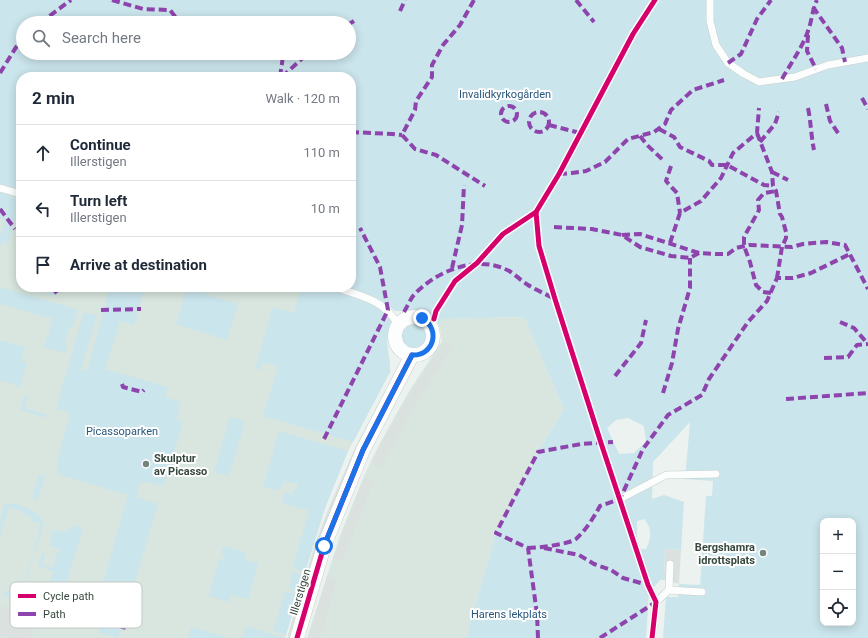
<!DOCTYPE html>
<html lang="en">
<head>
<meta charset="utf-8">
<style>
  :root { --surface:#fff; --page:#f2f2f3; --text:#1f2937; --muted:#747a83; --line:#e0e1e3 }
  body { margin:0; font-family:Roboto,sans-serif; background:var(--page); color:var(--text) }
  .controls { position:absolute; right:12px; bottom:12px; display:grid; overflow:hidden; border-radius:8px; box-shadow:0 2px 10px #0003 }
  .controls button { width:36px; height:36px; display:grid; place-items:center; padding:0; border:0; border-bottom:1px solid var(--line); background:var(--surface); color:var(--text); font:20px sans-serif }
  .stop { position:absolute; width:12px; height:12px; margin:-9px; border:3px solid #1a73e8; border-radius:50%; background:#fff }
  .stop.end { background:#1a73e8; border-color:#fff; box-shadow:0 1px 4px #0008 }
  .list { margin:0; padding:0; list-style:none }
  h2 { display:flex; justify-content:space-between; align-items:center; height:52px; margin:0; padding:0 16px; font-size:17px }
  h2 small { font-size:13px; font-weight:400; color:var(--muted) }
  .list li { display:grid; grid-template-columns:26px 1fr auto; gap:12px; align-items:center; box-sizing:border-box; height:56px; padding:0 16px; border-top:1px solid var(--line) }
  .list b { display:block; font-size:15px; white-space:nowrap }
  .list p { margin:0; font-size:13px; white-space:nowrap; color:var(--muted) }
  .list em { font-size:13px; font-style:normal; color:var(--muted) }
  .icon { flex:none; width:22px; height:22px; fill:none; stroke:currentColor; stroke-width:2; stroke-linecap:round; stroke-linejoin:round }
  .map { position:relative; flex:none; width:868px; height:638px; overflow:hidden }
  .search { position:absolute; background:var(--surface); box-shadow:0 2px 10px #0003; left:16px; top:16px; width:340px; height:44px; display:flex; align-items:center; gap:10px; box-sizing:border-box; padding:0 14px; border-radius:22px; color:var(--muted); font-size:15px }
  .panel { position:absolute; background:var(--surface); box-shadow:0 2px 10px #0003; left:16px; top:72px; width:340px; height:220px; border-radius:16px }
  .map>svg:first-child { display:block }
  .residential { fill:#d8e6df }
  .green { fill:#cbe5ec; fill-rule:evenodd }
  .parking { fill:#dae1de }
  .lines { fill:none; stroke-linecap:round; stroke-linejoin:round }
  .service-casing { stroke:#c8d0cc; stroke-width:8 }
  .minor-casing { stroke:#c8d0cc; stroke-width:15 }
  .service { stroke:#fcfdfd; stroke-width:7 }
  .minor { stroke:#fcfdfd; stroke-width:14 }
  .quiet { stroke:#8e44ad; stroke-width:4; stroke-dasharray:8 4; stroke-linecap:butt }
  .cycleway-casing { stroke:#fff; stroke-width:8 }
  .cycleway { stroke:#d6006c; stroke-width:5 }
  .route { stroke:#1a73e8; stroke-width:5 }
  .poi-dot { fill:#75847c; stroke:#fff; stroke-width:1.5 }
  .labels { text-anchor:middle; stroke-width:4; stroke-linejoin:round; paint-order:stroke }
  .park-label { font-size:11px; fill:#27587d; stroke:#fff }
  .poi-label { font-size:11px; font-weight:bold; fill:#36483e; stroke:#fff; text-anchor:start }
  .street-label { font-size:11px; fill:#36483e; stroke:#fff }
  .key { fill:#fff; stroke:#c3c8c5; stroke-width:1 }
  .key-label { font-size:11px; fill:#36483e }
</style>
</head>
<body>
<div class="map">
<svg width="868" height="638" viewBox="0 0 868 638">
  <rect width="100%" height="100%" fill="#ebf2ef"/>
  <g class="residential">
    <path d="M0 192 21 198V287H321L391 323 387 340 390 362V372L348 451 325 508 285 638H0Z"/>
    <path d="M524 317 564 409 538 452 496 533 466 638H307L341 533 364 476 379 445 408 393 442 341 441 332 439 325 442 319Z"/>
  </g>
  <g class="green">
    <path d="M0 0H868V638H663L666 597H678L679 584 700 585 706 496H712L713 481 685 479 690 422 653 462 652 499 664 495 684 502 681 550 665 549 664 580H660L649 593 646 638H466L496 533 538 452 564 409 524 317 442 319 439 325C427 305 414 311 395 311 381 297 362 293 344 287H351V77H21V190L0 184ZM23 23H349V53H23ZM628 418 644 426 646 442 634 453 619 454 607 428 616 420ZM644 519C653 529 651 538 646 549H640L637 539V521ZM823 521H853V623H823Z"/>
    <path d="M0 192C9 195 17 196 18 207L8 243 2 242 0 247V236L5 220 0 218Z"/>
    <path d="M0 287 78 310 72 328H69L65 344 67 345 65 353 44 347 53 319 0 304Z"/>
    <path d="M23 287H57L55 296Z"/>
    <path d="M110 287H145L134 325 120 321 105 369 168 387 165 397 181 402 176 420 183 422 164 485 140 482 136 497 158 504 118 638 100 633 96 622 77 616V614L93 618 128 495 57 474V462L70 413 56 409 80 325 84 312 97 316 81 369 87 371Z"/>
    <path d="M302 287C308 287 314 286 320 287 334 288 383 305 390 317 393 323 387 332 387 338 386 349 390 361 390 372L353 442 263 416 278 367 263 362 261 370 255 368 271 313 273 307 294 313Z"/>
    <path d="M187 288 238 304 227 340 176 324Z"/>
    <circle cx="414" cy="336" r="13"/>
    <path d="M0 340 25 347 21 361 27 363 20 387 0 380Z"/>
    <path d="M25 395 28 396 25 408 47 415 46 418 21 410Z"/>
    <path d="M230 417 245 421 229 476 214 472Z"/>
    <path d="M279 431 348 451 325 508 305 572 295 569 296 567 293 566 309 511 282 503 285 492 293 494 294 489H297L298 484 284 481 281 488 276 490 263 487Z"/>
    <path d="M39 474 45 475 38 500 32 498Z"/>
    <path d="M6 503C18 504 43 510 43 525 42 533 38 542 36 549H34L41 524 31 521 33 517 24 515 25 512 9 507 0 537C0 527 0 509 6 503Z"/>
    <path d="M74 525 83 528 61 601 71 604 70 608 75 610 73 615 43 606 53 571 38 566 42 553 45 554 42 565 53 568 57 553H59L60 551 57 548 49 545 53 530 64 532 67 531 69 528 73 529Z"/>
    <path d="M223 546 246 552 244 559 258 564 248 599 231 595 229 602 209 596 219 559 224 560 225 555 221 554Z"/>
    <path d="M32 558H33L21 599 17 601 3 596 5 590 10 592 12 588 22 591Z"/>
    <path d="M294 572 304 575 299 592 289 589 292 578 289 577 291 574H293Z"/>
    <path d="M285 591 298 595 286 635 273 631Z"/>
    <path d="M246 626 285 638H242Z"/>
    <path d="M191 627 229 638H188Z"/>
  </g>
  <g class="parking">
    <path d="M445 342 452 347 414 406 381 468 371 462 406 400Z"/>
    <path d="M393 376 399 380 294 638H287L315 544 330 505 355 448Z"/>
    <path d="M365 477 374 480 342 562 333 558Z"/>
    <path d="M665 549 681 550 679 584 664 580Z"/>
    <path d="M327 576 337 579 320 638H309Z"/>
    <path d="M0 605 37 616 31 638H11L0 635Z"/>
  </g>
  <g class="lines">
    <defs>
      <g id="service">
        <path d="M710 0V21L716 45 728 63 744 74 759 82 795 77 828 65 868 58"/>
        <path d="M0 188 21 194"/>
        <path d="M334 287C359 295 385 300 398 325"/>
        <path d="M669 590 670 564"/>
        <path d="M656 602 669 590 702 592"/>
        <path d="M652 638 656 602 648 585 620 499 666 475 716 474"/>
      </g>
      <g id="minor">
        <circle cx="414" cy="336" r="19"/>
        <path d="M297 638 324 546 363 450 412 355"/>
      </g>
    </defs>
    <use href="#service" class="service-casing"/>
    <use href="#minor" class="minor-casing"/>
    <use href="#service" class="service"/>
    <use href="#minor" class="minor"/>
    <g class="quiet">
      <path d="M112 0 143 9 170 10 180 23"/>
      <path d="M474 0 460 25 443 45 432 65V77L416 101 415 110 402 135 415 149 436 155 485 186"/>
      <path d="M576 0 594 22"/>
      <path d="M813 7 842 48 845 62"/>
      <path d="M400 11 405 0"/>
      <path d="M266 20 267 23"/>
      <path d="M40 23 71 0"/>
      <path d="M349 24 354 21"/>
      <path d="M808 35 807 51 816 69"/>
      <path d="M728 63 741 54 757 19 771 0"/>
      <path d="M0 73 23 36"/>
      <path d="M280 77 283 56 281 53"/>
      <path d="M282 77 308 53"/>
      <path d="M782 79C791 63 802 48 808 31 812 21 812 10 817 0"/>
      <path d="M862 98 868 109"/>
      <path d="M826 104 830 121 840 136"/>
      <circle cx="509" cy="114" r="8"/>
      <path d="M808 108C811 122 811 136 814 150"/>
      <circle cx="539" cy="122" r="10"/>
      <path d="M549 125 580 133"/>
      <path d="M659 129 674 137 680 147 709 161 712 165H727L764 185 773 186"/>
      <path d="M351 132 392 134 402 135"/>
      <path d="M757 133 772 172 773 186 776 191 780 214 782 217 786 232V238L782 247 777 278"/>
      <path d="M640 136 647 145 663 160"/>
      <path d="M760 142 775 124 779 112"/>
      <path d="M671 166 666 181 677 193 680 213"/>
      <path d="M772 172 788 180"/>
      <path d="M559 174 572 173 586 171 605 162 628 139 654 132 665 124 671 110 693 90 724 80"/>
      <path d="M0 209 15 229"/>
      <path d="M17 221 21 223"/>
      <path d="M554 227 592 229 622 235 640 247 671 256 690 258 699 253 716 254H728L736 248 749 245 792 247 803 244 826 242 845 245 868 289"/>
      <path d="M622 235 640 234 699 253"/>
      <path d="M670 243 680 213 701 201 721 178 733 153 757 133 759 108"/>
      <path d="M452 268 462 225 464 185"/>
      <path d="M52 287 58 295"/>
      <path d="M771 293 763 292 756 285 750 262 744 246V237L759 210 758 200 764 193 776 191"/>
      <path d="M101 310 141 309"/>
      <path d="M404 312C407 307 410 300 413 296 434 272 475 255 505 269 513 272 520 280 528 285 536 290 546 294 555 299"/>
      <path d="M840 322 854 328 868 344"/>
      <path d="M824 358 848 357 857 345 868 344"/>
      <path d="M615 376 641 343 646 320"/>
      <path d="M122 384 123 387 142 392 144 390"/>
      <path d="M663 393 672 363 678 329 690 288V258"/>
      <path d="M786 399 868 393"/>
      <path d="M324 439 388 310 380 267 360 228"/>
      <path d="M528 548C538 548 570 544 576 539 586 530 594 517 600 506L620 499 643 449 668 415 702 395 709 379 748 322 767 301 777 278H793L811 273 850 254"/>
      <path d="M544 548 579 555 594 564 611 570 623 578 648 585"/>
      <path d="M119 624 122 627 127 628"/>
      <path d="M538 638 537 614 528 548 496 533 538 452 581 444 613 442"/>
      <path d="M600 638 656 602"/>
    </g>
    <defs>
      <g id="cycleway">
        <path d="M536 212 539 246 555 299 601 443 648 585 656 602 652 638"/>
        <path d="M434 319 436 311 455 281 477 263 503 234 536 212 559 174 633 34 655 0"/>
        <path d="M297 638 324 546 363 450 412 355"/>
      </g>
    </defs>
    <use href="#cycleway" class="cycleway-casing"/>
    <use href="#cycleway" class="cycleway"/>
  </g>
  <g class="lines">
    <path class="route" d="M324 546 363 450 412 355C434 356 441 329 422 318"/>
  </g>
  <g class="poi-dot">
    <circle cx="146" cy="464" r="4"/>
    <circle cx="763" cy="553" r="4"/>
  </g>
  <g class="labels">
    <g class="park-label">
      <text x="505" y="98">Invalidkyrkogården</text>
      <text x="122" y="435">Picassoparken</text>
      <text x="509" y="618">Harens lekplats</text>
    </g>
    <g class="poi-label">
      <text x="154" y="462">Skulptur<tspan x="154" dy="13">av Picasso</tspan></text>
      <text x="755" y="551" text-anchor="end">Bergshamra<tspan x="755" dy="13">idrottsplats</tspan></text>
    </g>
    <g class="street-label">
      <text transform="translate(300 592) rotate(-73)" y="4">Illerstigen</text>
    </g>
  </g>
  <rect x="10" y="582" width="132" height="46" rx="6" class="key"/>
  <rect x="18" y="594" width="18" height="4" fill="#d6006c"/>
  <rect x="18" y="612" width="18" height="4" fill="#8e44ad"/>
  <g class="key-label">
    <text x="43" y="600">Cycle path</text>
    <text x="43" y="618">Path</text>
  </g>
</svg>
<div class="controls">
<button>+</button>
<button>−</button>
<button><svg class="icon" aria-label="locate" viewBox="0 0 24 24"><circle cx="12" cy="12" r="6"/><path d="M12 2v4M12 18v4M2 12h4M18 12h4"/></svg></button>
</div>
<div class="stop" style="left:324px;top:546px"></div>
<div class="stop end" style="left:422px;top:318px"></div>
<div class="search"><svg class="icon" aria-label="search" viewBox="0 0 24 24"><circle cx="10" cy="10" r="6"/><path d="M15 15l6 6"/></svg>Search here</div>
<section class="panel">
<h2>2 min<small>Walk · 120 m</small></h2>
<ul class="list">
<li><svg class="icon" aria-label="ahead" viewBox="0 0 24 24"><path d="M12 20V5M6 11l6-6 6 6"/></svg><div><b>Continue</b><p>Illerstigen</p></div><em>110 m</em></li>
<li><svg class="icon" aria-label="left" viewBox="0 0 24 24"><path d="M17 20v-9H6M10 6l-5 5 5 5"/></svg><div><b>Turn left</b><p>Illerstigen</p></div><em>10 m</em></li>
<li><svg class="icon" aria-label="arrive" viewBox="0 0 24 24"><path d="M6 21V4h12l-3 4 3 4H6"/></svg><div><b>Arrive at destination</b></div></li>
</ul>
</section>
</div>
</body>
</html>
